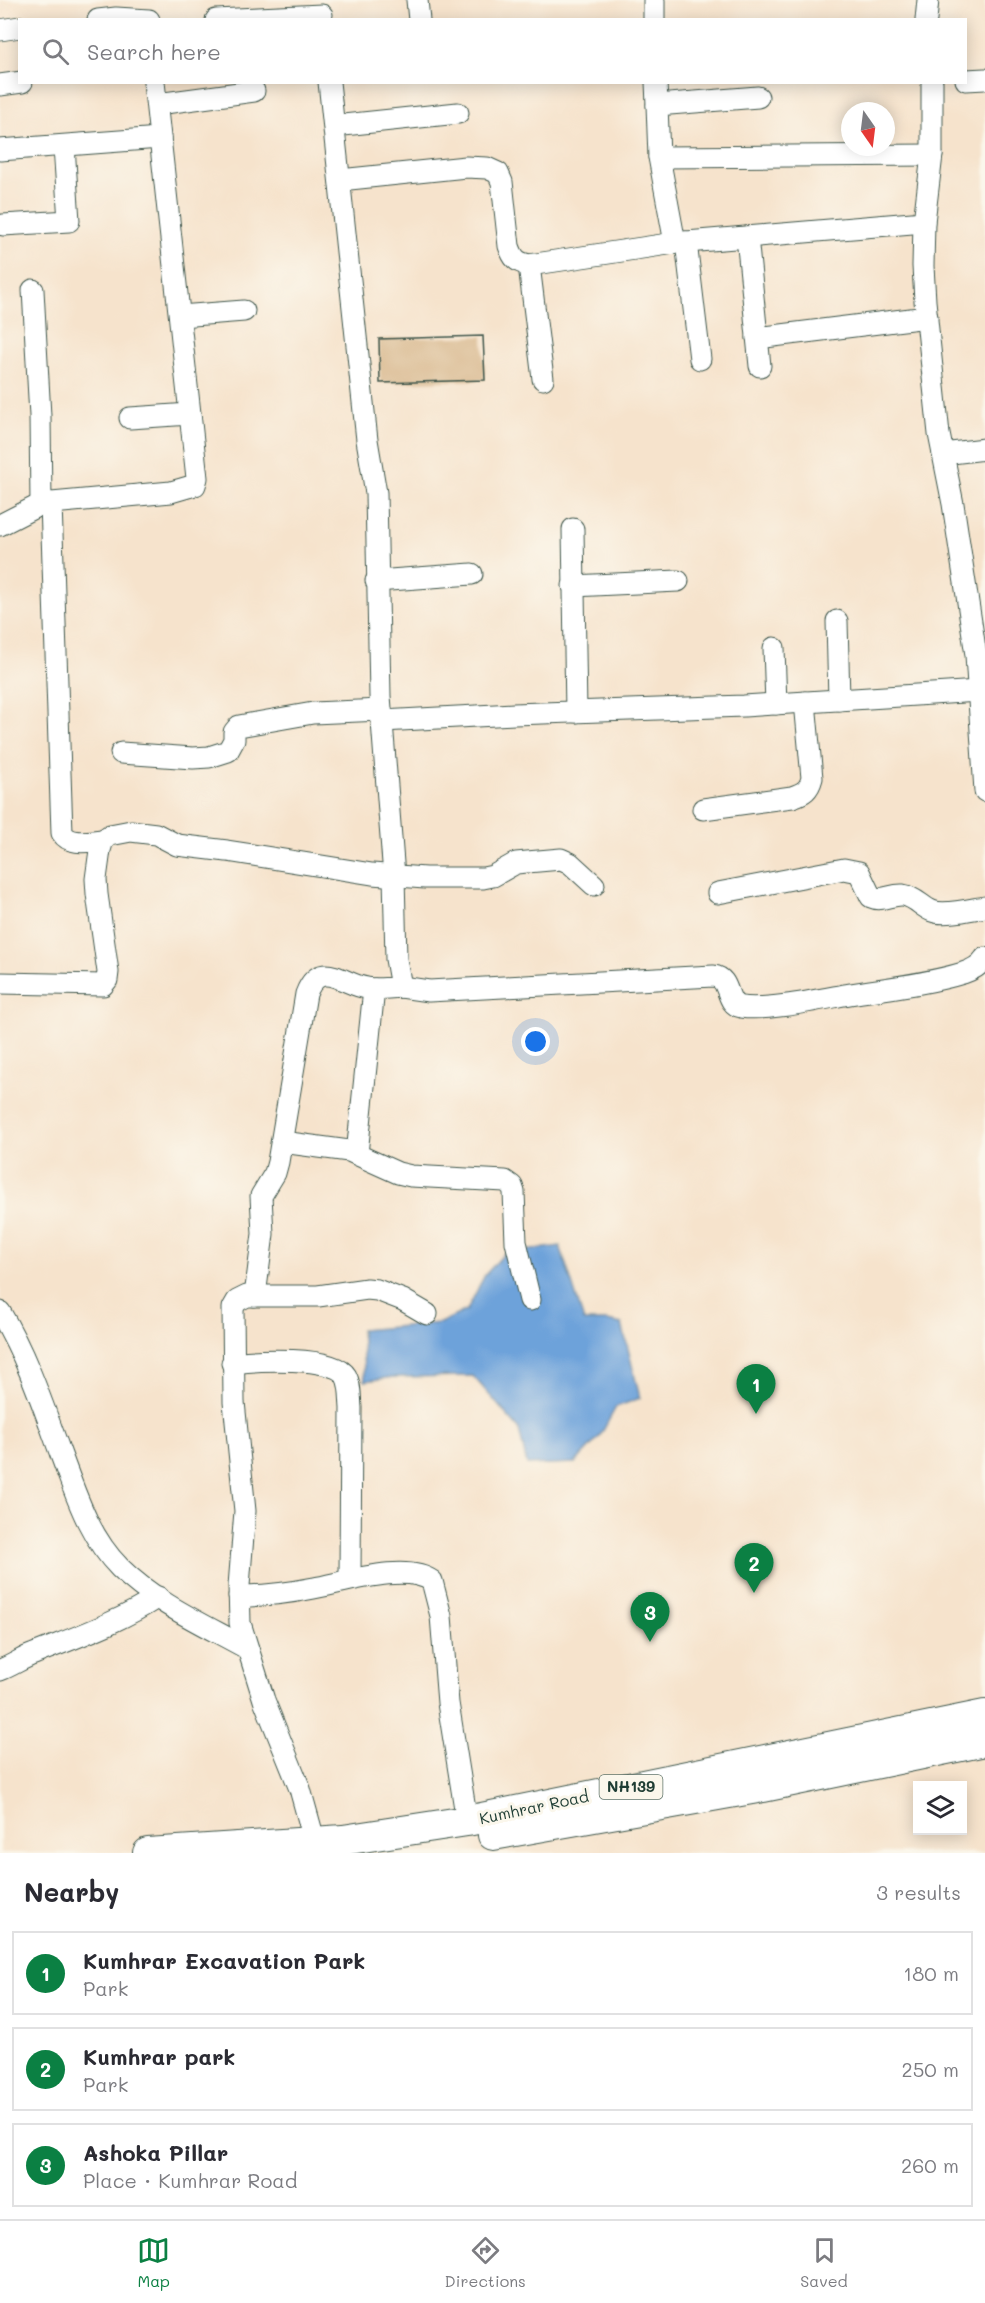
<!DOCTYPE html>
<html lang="en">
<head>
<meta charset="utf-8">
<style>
  :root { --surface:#fff; --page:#f2f2f3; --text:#2b2b33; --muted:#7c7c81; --line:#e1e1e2; --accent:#0b8043 }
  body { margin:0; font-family:Mali,sans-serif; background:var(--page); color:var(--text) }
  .controls { position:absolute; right:18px; bottom:18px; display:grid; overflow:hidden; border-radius:0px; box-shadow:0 3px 15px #0003 }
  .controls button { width:54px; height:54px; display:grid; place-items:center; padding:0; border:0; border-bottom:2px solid var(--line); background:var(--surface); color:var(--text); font:30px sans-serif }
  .compass { position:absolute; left:841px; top:102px; width:54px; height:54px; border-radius:50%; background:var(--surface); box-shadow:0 3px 15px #0003; rotate:166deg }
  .you { position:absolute; left:536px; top:1042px; width:21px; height:21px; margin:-15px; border:4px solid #fff; border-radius:50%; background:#1a73e8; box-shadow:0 0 0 9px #1a73e833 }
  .badge { display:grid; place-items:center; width:39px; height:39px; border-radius:50%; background:var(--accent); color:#fff; font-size:20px; font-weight:700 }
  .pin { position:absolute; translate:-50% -50px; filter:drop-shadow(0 2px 3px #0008) }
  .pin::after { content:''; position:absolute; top:32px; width:21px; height:18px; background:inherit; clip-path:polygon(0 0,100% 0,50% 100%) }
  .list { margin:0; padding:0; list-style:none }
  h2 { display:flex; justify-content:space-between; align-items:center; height:78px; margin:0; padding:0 24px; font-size:26px }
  h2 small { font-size:20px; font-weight:400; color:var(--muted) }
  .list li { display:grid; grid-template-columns:39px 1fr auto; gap:18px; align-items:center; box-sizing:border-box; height:84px; margin:0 12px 12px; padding:0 12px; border:2px solid var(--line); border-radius:0px }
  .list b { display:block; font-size:22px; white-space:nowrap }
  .list p { margin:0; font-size:20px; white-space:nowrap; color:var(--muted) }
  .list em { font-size:20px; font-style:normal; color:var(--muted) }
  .icon { flex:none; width:33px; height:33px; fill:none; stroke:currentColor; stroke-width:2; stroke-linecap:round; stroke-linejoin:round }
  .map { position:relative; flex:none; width:985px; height:1853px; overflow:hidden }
  .search { position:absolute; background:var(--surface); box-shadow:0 3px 15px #0003; left:18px; right:18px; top:18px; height:66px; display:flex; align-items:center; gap:15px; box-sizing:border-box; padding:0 21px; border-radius:0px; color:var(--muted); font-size:22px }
  .sheet { height:366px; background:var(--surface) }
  nav { display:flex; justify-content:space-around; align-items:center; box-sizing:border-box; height:84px; border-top:2px solid var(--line); background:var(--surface); font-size:16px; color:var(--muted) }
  nav a { display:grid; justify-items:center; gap:3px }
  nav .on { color:var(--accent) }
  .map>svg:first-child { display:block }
  .water { fill:#6da2da; stroke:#467087; stroke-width:1.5 }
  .building { fill:#d7b589 }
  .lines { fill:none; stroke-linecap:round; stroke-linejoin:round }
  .minor-casing { stroke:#3f564b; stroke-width:23 }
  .highway-casing { stroke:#3f564b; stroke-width:32 }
  .minor { stroke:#fff; stroke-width:21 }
  .highway { stroke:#fff; stroke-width:30 }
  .labels { text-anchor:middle; stroke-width:6; stroke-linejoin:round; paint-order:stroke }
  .shield { fill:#fbf7ec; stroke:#61756b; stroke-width:1.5 }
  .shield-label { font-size:15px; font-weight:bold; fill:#1f3d34 }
  .street-label { font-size:16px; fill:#1f3d34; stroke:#fbf7ec }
</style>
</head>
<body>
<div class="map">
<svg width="985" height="1853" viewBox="0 0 985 1853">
  <rect width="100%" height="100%" fill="#fbf7ec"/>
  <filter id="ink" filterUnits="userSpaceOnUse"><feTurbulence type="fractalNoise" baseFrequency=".0167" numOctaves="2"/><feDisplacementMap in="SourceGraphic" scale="12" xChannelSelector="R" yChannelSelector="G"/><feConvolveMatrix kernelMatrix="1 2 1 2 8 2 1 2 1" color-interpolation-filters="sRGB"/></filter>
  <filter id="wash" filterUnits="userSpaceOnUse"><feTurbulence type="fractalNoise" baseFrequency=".008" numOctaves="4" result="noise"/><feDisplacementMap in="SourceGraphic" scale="24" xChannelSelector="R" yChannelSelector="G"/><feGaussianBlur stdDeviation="1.35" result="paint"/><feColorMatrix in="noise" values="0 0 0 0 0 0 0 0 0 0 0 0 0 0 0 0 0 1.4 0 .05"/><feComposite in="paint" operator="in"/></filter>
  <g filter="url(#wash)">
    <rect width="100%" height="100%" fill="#f6e3cc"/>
    <path class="water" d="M560 1246 584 1321H607L622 1324 640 1398 616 1407 600 1436 575 1463 527 1465 519 1429 473 1376 394 1377 365 1381 361 1330 440 1323 467 1310 485 1275 504 1254Z"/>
    <g id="blocks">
      <path class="building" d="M483 336 485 380 380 383 379 339Z"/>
    </g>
  </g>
  <g filter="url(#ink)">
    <use href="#blocks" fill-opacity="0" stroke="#3f564b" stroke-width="1.5"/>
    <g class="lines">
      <defs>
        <g id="minor">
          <path d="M417 0 419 20"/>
          <path d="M654 0V20"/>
          <path d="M98 20 116 18 149 20"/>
          <path d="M216 20 322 15"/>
          <path d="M926 20 928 0"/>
          <path d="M0 30 20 27"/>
          <path d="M966 80 985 79"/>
          <path d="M656 82 657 105"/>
          <path d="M932 82V155L924 222 923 266 925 301 939 434 953 504 976 655 985 791"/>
          <path d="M0 85 22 82"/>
          <path d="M157 104 254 91"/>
          <path d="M334 126 458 113"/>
          <path d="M0 150 160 138"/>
          <path d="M659 157 932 155"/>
          <path d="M340 180 466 167 487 168 498 173 502 182 509 246C513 258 516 262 529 265L675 243 924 222"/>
          <path d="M3 225 69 221 64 146"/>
          <path d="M747 237 760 366"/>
          <path d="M686 242 700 359"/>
          <path d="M675 243 659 157 657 105 758 97"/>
          <path d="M529 265 543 379"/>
          <path d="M33 290 40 416 41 504"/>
          <path d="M180 316 244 311"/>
          <path d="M757 338 927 317"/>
          <path d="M130 418 190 414"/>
          <path d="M943 454 985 449"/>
          <path d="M51 503 62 833C70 846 89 841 103 840"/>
          <path d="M0 525 41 504 171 492 195 485 197 478 154 82"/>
          <path d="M573 529 576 712"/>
          <path d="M376 581 472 574"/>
          <path d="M573 586 678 581"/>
          <path d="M837 621 839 700"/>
          <path d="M774 648 776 704"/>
          <path d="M382 721 514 714 744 706 979 691"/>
          <path d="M121 753 193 758 209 757 228 751 234 740V732L239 726 313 713 381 710"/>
          <path d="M703 809 792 797C804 793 809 790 812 778L805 702"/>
          <path d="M718 893 844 869 859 872 871 897C882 902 891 894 903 895 915 897 922 907 932 911 944 916 972 909 985 907"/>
          <path d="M0 983 103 985 107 980 108 972 97 894 96 879 100 850 103 840 110 835 131 831 156 834 177 845 227 851 372 874 425 878H483L493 876 516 863 561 859 570 863 594 885"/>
          <path d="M401 987 429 991 713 976C732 978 724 1004 741 1007 768 1011 822 999 850 994 887 988 927 984 963 973 972 970 980 966 985 958"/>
          <path d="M282 1142 349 1151 398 1173 411 1176 505 1181 512 1186 514 1192 516 1242 530 1300"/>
          <path d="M357 1154 374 989"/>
          <path d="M255 1296 263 1234 261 1196 275 1173 278 1162 306 994C320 957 343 985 367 988 378 990 390 988 401 987L396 959 394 876 380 696 376 493 367 440 329 82"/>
          <path d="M0 1312C27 1357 43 1406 61 1455 76 1495 89 1537 120 1568 155 1603 205 1625 248 1649"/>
          <path d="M232 1363C254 1360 334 1355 346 1376 351 1385 350 1398 351 1408L350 1579"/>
          <path d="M239 1596C264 1596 289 1593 314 1588 343 1583 406 1562 432 1581L441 1616 448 1703 467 1821"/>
          <path d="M0 1670C12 1666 22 1658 34 1654 76 1637 120 1622 158 1597"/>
          <path d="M315 1843 300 1789 264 1700 240 1623 239 1586 245 1511 234 1402 233 1308 237 1301 247 1296H318L367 1289 377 1290 403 1300 427 1314"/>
        </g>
        <g id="highway">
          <path d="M493 1835 763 1787 985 1741"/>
          <path d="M148 1853 343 1840 467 1821 985 1715"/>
        </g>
      </defs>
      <use href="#minor" class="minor-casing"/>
      <use href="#highway" class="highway-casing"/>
      <use href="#minor" class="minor"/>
      <use href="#highway" class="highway"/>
    </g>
  </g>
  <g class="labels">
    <rect class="shield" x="599.5" y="1775" width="63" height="24" rx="4.5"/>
    <g class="shield-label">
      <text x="631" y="1792">NH139</text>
    </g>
    <g class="street-label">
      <text transform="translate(534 1807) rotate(-12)" y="6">Kumhrar Road</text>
    </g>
  </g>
</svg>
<div class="controls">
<button><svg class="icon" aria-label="layers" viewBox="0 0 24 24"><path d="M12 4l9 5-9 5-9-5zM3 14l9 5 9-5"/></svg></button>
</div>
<svg class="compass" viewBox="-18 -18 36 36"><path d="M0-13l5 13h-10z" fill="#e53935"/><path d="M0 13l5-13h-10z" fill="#7c7c81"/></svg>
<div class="you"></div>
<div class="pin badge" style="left:756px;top:1414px">1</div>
<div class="pin badge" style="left:754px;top:1593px">2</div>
<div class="pin badge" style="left:650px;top:1642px">3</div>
<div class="search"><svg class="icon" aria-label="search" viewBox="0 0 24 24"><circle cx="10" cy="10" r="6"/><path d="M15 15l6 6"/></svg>Search here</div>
</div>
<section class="sheet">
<h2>Nearby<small>3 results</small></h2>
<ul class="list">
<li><span class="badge">1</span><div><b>Kumhrar Excavation Park</b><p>Park</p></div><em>180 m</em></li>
<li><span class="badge">2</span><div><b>Kumhrar park</b><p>Park</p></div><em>250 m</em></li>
<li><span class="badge">3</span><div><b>Ashoka Pillar</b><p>Place · Kumhrar Road</p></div><em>260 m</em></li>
</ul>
</section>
<nav>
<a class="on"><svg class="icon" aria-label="map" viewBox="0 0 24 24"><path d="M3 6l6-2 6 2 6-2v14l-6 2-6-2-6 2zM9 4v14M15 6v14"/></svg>Map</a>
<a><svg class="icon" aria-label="directions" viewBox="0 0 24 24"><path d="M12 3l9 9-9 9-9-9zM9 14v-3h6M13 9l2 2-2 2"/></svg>Directions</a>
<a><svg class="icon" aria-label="saved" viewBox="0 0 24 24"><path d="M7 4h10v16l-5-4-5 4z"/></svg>Saved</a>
</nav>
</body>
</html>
